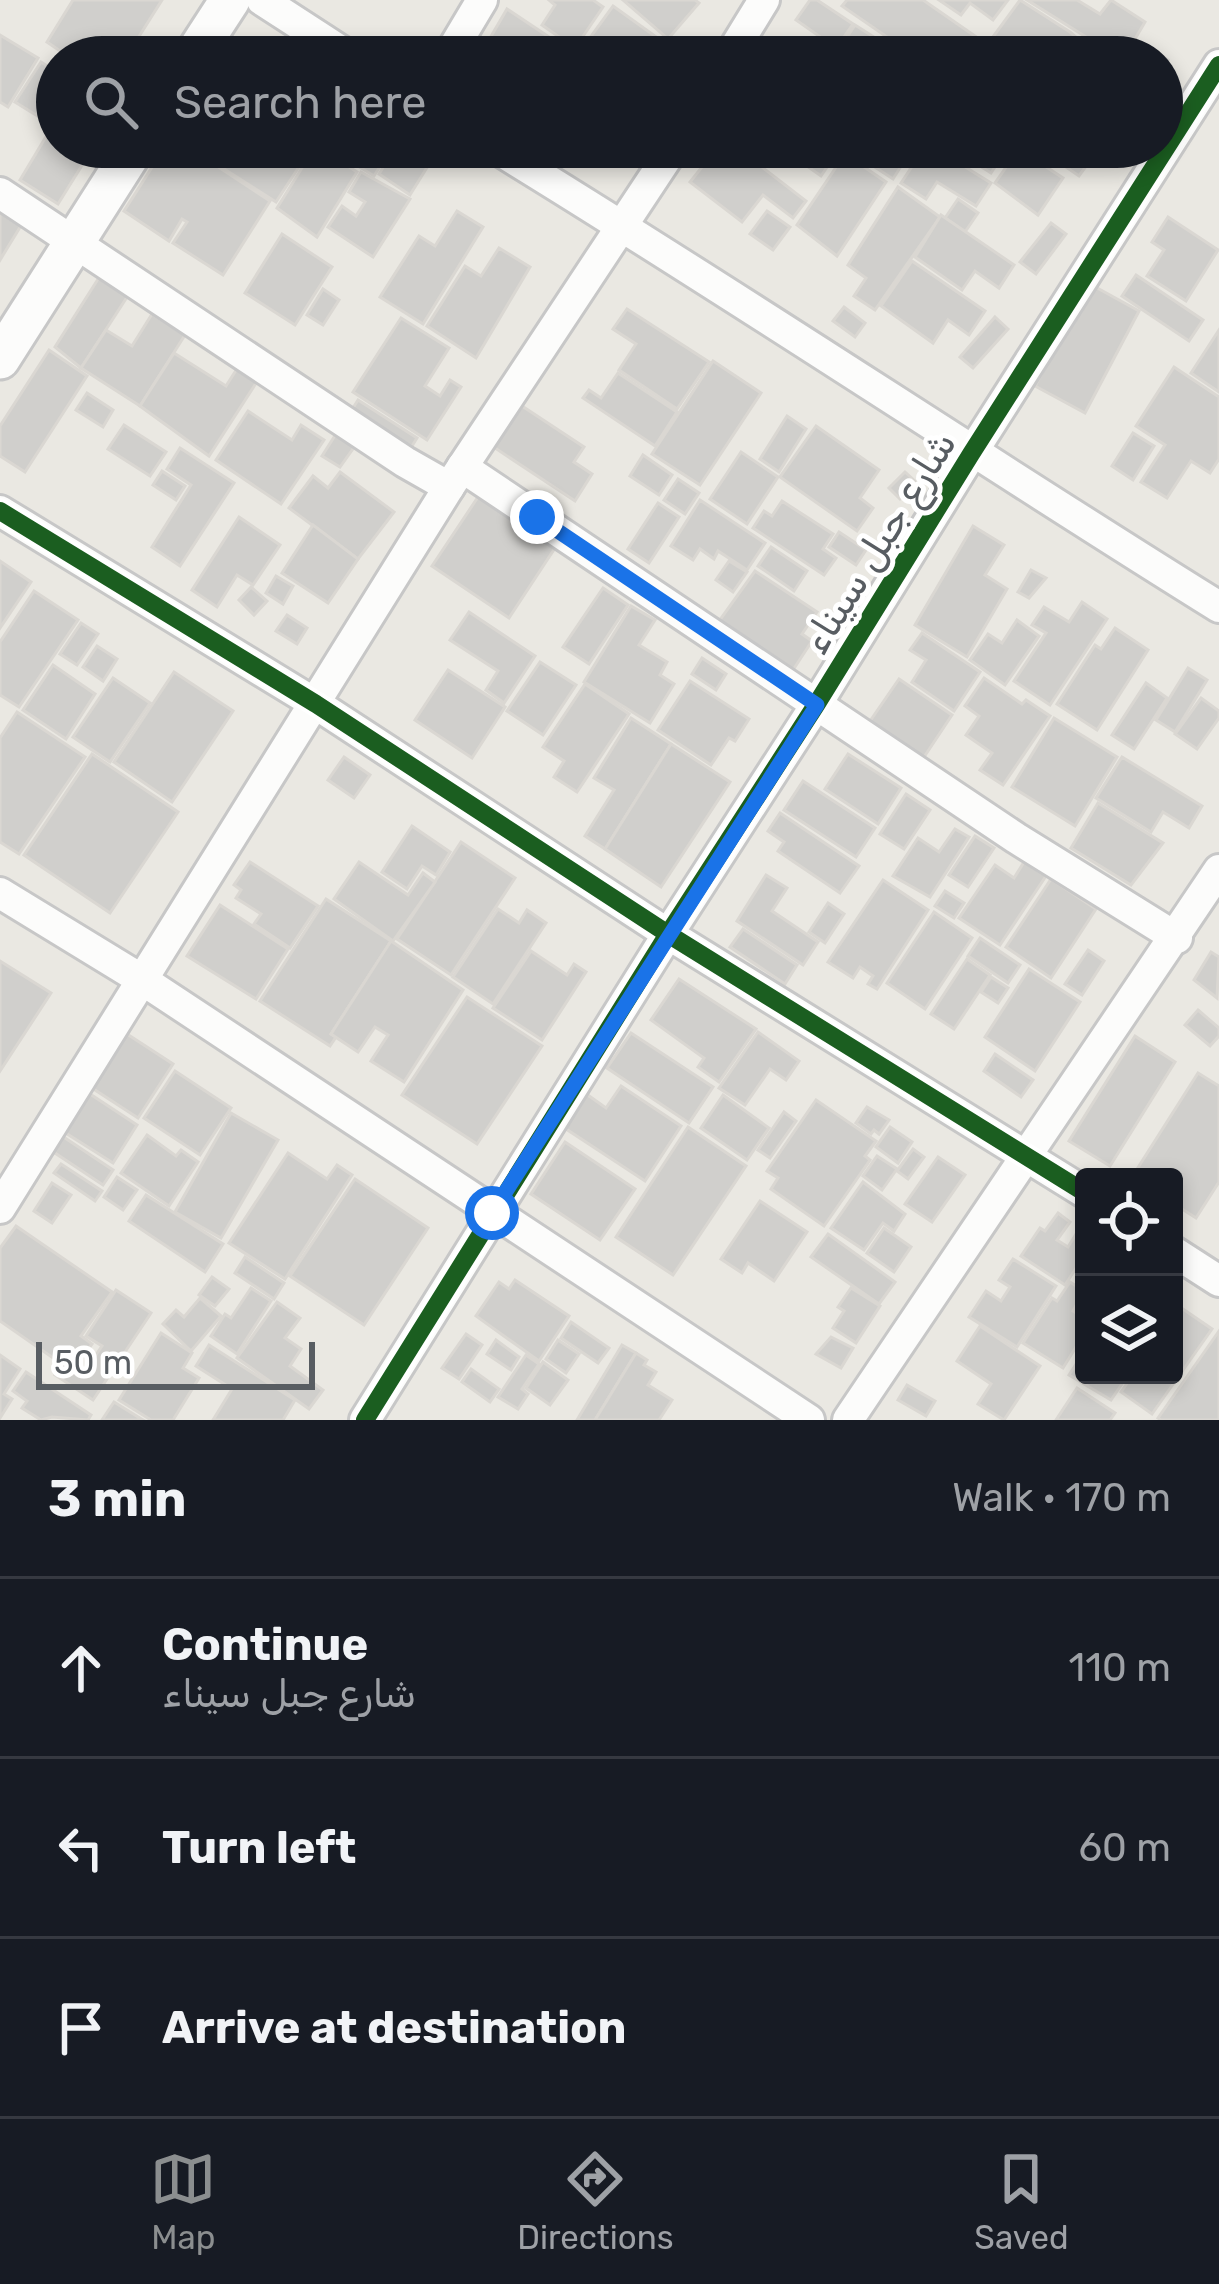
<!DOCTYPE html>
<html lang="en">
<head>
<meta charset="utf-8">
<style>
  :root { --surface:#171b24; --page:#242831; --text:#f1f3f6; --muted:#9ea1a6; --line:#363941; --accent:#8b8e8f }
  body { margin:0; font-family:Rubik,Cairo,sans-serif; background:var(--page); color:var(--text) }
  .controls { position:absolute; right:36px; bottom:36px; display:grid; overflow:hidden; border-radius:12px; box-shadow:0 6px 18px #0003 }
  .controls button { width:108px; height:108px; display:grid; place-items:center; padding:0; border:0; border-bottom:3px solid var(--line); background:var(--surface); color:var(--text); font:60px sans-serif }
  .scale { position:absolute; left:36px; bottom:30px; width:279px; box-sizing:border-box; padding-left:12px; border:6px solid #585d62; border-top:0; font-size:33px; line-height:42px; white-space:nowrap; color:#585d62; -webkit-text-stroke:9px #fff; paint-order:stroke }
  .stop { position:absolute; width:36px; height:36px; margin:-27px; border:9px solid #1a73e8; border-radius:50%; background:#fff }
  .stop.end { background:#1a73e8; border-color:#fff; box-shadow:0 3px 12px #0008 }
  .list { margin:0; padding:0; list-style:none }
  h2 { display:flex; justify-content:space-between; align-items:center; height:156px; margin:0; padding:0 48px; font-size:51px }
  h2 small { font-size:39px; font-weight:400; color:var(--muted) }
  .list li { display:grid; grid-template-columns:78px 1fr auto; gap:36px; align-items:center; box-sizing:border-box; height:180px; padding:0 48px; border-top:3px solid var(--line) }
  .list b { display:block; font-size:45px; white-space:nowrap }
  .list p { margin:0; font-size:39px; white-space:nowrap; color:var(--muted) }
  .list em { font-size:39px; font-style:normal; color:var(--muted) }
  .icon { flex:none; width:66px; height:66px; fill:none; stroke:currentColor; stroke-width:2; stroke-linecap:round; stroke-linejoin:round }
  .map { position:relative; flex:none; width:1219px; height:1420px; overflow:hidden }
  .search { position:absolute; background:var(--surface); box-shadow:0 6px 18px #0003; left:36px; right:36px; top:36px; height:132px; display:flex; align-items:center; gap:30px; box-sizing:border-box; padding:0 42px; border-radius:66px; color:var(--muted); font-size:45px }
  .sheet { height:696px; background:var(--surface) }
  nav { display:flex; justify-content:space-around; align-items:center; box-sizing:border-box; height:168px; border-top:3px solid var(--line); background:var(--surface); font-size:33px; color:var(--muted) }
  nav a { display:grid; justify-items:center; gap:6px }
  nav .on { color:var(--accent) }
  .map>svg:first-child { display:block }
  .building { fill:#d0cfcc; stroke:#dad7d2; stroke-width:3 }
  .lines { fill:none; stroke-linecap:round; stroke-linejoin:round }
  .minor-casing { stroke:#c7c7c7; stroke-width:36 }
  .tertiary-casing { stroke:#c7c7c7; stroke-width:45 }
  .minor { stroke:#fcfcfb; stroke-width:30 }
  .tertiary { stroke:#fcfcfb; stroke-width:39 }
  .cycleway-casing { stroke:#fff; stroke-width:26 }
  .cycleway { stroke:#1b5e20; stroke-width:18 }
  .route { stroke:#1a73e8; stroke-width:15 }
  .labels { text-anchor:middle; stroke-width:10; stroke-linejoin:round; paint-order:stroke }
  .street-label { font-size:39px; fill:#585d62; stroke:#fff }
</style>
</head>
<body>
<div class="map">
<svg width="1219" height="1420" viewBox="0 0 1219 1420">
  <rect width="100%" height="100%" fill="#eae8e2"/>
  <g class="building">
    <path d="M73 0H162L126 57H69L47 42Z"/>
    <path d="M549 0H593L603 7 575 48 542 25 555 5Z"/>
    <path d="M623 0H695L699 3 668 39Z"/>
    <path d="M810 0H817L853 24 836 48 796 20Z"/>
    <path d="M847 0H923L982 41 971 57H916L842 6Z"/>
    <path d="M939 0H1008L993 20 970 3 961 15Z"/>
    <path d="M1020 0 1070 32 1099 57H1013L990 41Z"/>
    <path d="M1027 0H1077L1100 14 1111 0 1145 22 1135 39 1168 60 1162 69V57H1118Z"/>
    <path d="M613 6 684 57H576Z"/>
    <path d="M507 9 573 53 571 57H529L516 48 510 57H479Z"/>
    <path d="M855 25 905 57H834Z"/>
    <path d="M0 35 38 58 8 107 0 102Z"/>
    <path d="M41 62 57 72V128L15 102Z"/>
    <path d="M50 130 57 135V147H77L89 154 58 204 20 180Z"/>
    <path d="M165 147H188L270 201 223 275 173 243 187 222 182 219 169 241 124 211Z"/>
    <path d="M233 147H312L276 202 221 167Z"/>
    <path d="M315 147H345L337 159 357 172 317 237 277 208Z"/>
    <path d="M348 147H385L390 150 374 176 342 156Z"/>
    <path d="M396 147H427L436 153 410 195 379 174Z"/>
    <path d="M718 147H736L806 201 793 218 763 195 742 222 690 182Z"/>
    <path d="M780 147H832L838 151 821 176Z"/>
    <path d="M851 147H913L893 179 849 150Z"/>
    <path d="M915 147H933L991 183 976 206 937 182 926 199 901 183 911 168 904 164Z"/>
    <path d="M950 147H1008L991 173Z"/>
    <path d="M1037 147H1100L1079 176Z"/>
    <path d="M1019 149 1063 178 1038 215 995 183Z"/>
    <path d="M845 154 886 182 837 256 797 225Z"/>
    <path d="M361 172 410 199 373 257 328 227 342 206 356 216 365 202 349 192Z"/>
    <path d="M898 187 940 217 875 310 854 296 866 278 848 265Z"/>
    <path d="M958 199 978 213 965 232 945 218Z"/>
    <path d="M0 210 22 224 0 260Z"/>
    <path d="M457 211 483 227 423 324 380 297 419 236 435 246Z"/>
    <path d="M767 211 790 227 773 250 750 234Z"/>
    <path d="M941 215 1014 265 999 288 975 271 962 290 915 257Z"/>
    <path d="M1168 217 1218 250 1186 301 1147 276 1164 250 1152 242Z"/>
    <path d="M1051 223 1066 234 1036 274 1020 262Z"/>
    <path d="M282 234 332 267 295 325 245 293Z"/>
    <path d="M499 248 530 267 476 358 427 326 465 266 481 276Z"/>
    <path d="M912 261 985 311 969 335 948 320 933 343 881 306Z"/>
    <path d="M1136 275 1203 320 1189 341 1122 296Z"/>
    <path d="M100 276 129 294 81 368 55 347Z"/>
    <path d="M1090 284 1139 311 1085 413 1035 386Z"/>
    <path d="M323 289 339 300 323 325 307 315Z"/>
    <path d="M844 307 865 323 855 337 833 321Z"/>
    <path d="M627 309 709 362 677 409 619 370 636 344 613 329Z"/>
    <path d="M152 314 185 335 140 406 81 368 106 330 132 346Z"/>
    <path d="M995 317 1008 329 973 368 960 357Z"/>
    <path d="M401 318 449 348 425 386 440 396 450 380 461 387 427 440 353 392Z"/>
    <path d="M1219 330V392L1191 373Z"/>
    <path d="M49 350 87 376 25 472 0 456V426Z"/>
    <path d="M174 353 226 386 240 364 260 377 209 456 140 406Z"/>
    <path d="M713 361 761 393 700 485 652 454Z"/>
    <path d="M1174 367 1219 397V459L1210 473 1191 461 1167 498 1141 482 1165 445 1136 426Z"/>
    <path d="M618 373 677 412 655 446 583 398 589 390 601 398Z"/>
    <path d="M87 393 113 410 103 427 76 410Z"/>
    <path d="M358 400 417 438 407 454 348 416Z"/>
    <path d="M522 406 584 447 574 462 592 474 575 501 492 446Z"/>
    <path d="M248 411 292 440 301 425 324 440 281 504 216 460Z"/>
    <path d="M787 416 806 429 779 472 760 459Z"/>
    <path d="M124 425 166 452 150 476 108 449Z"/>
    <path d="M816 426 879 470 860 498 873 508 857 531 780 477Z"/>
    <path d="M1133 433 1154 446 1133 480 1112 466Z"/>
    <path d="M336 434 355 446 340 467 322 456Z"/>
    <path d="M180 448 234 483 180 566 152 547 191 485 167 469Z"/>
    <path d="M741 452 778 477 747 524 710 499Z"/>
    <path d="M643 455 672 475 659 495 630 476Z"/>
    <path d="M162 471 185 486 176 500 153 485Z"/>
    <path d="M340 472 394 512 358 559 289 508 313 476 328 488Z"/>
    <path d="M905 472 917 483 900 499 889 488Z"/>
    <path d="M678 479 699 493 685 514 664 500Z"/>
    <path d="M482 491 559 542 509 618 432 566Z"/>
    <path d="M700 500 765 543 747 570 718 551 714 559 700 549 693 560 671 546Z"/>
    <path d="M782 501 833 534 823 549 836 558 824 575 753 528 764 511 772 516Z"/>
    <path d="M658 503 679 517 649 563 628 549Z"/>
    <path d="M239 517 280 545 253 585 237 575 217 607 192 590Z"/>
    <path d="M313 525 358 559 328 603 282 573Z"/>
    <path d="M973 526 1004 545 985 575 1007 589 967 657 915 625Z"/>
    <path d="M839 532 866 550 856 565 829 547Z"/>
    <path d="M771 547 807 571 794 591 758 566Z"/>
    <path d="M0 561 31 582 0 628Z"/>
    <path d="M729 561 747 572 733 592 716 580Z"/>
    <path d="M1031 570 1046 578 1029 598 1018 592Z"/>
    <path d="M755 571 817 612 802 634 812 641 793 670 719 621Z"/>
    <path d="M276 576 293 586 283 604 266 593Z"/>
    <path d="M251 587 267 601 254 615 239 600Z"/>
    <path d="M603 588 628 605 589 664 563 647Z"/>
    <path d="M34 591 78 620 19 707 0 695V642Z"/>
    <path d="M1082 602 1107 619 1050 705 1014 681 1046 633 1032 625 1044 607 1069 622Z"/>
    <path d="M631 606 655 620 639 645 667 662 660 675 674 684 650 723 584 682Z"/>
    <path d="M469 612 535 656 504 703 486 690 498 671 450 640Z"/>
    <path d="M287 615 307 628 297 644 276 631Z"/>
    <path d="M1017 620 1039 636 1005 685 970 660 988 634 1002 643Z"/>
    <path d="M81 623 98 634 77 665 60 654Z"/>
    <path d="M1115 628 1148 650 1097 730 1057 704 1095 645 1101 649Z"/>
    <path d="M922 633 980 672 954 711 912 682 926 660 910 650Z"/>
    <path d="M97 646 117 659 103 681 83 667Z"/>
    <path d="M702 658 726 674 716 690 692 674Z"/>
    <path d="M540 662 576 685 543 735 507 711Z"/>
    <path d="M53 665 95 694 66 739 23 710Z"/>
    <path d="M1188 668 1207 680 1175 732 1156 720Z"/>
    <path d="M448 670 505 707 472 758 415 720Z"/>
    <path d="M174 672 233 711 172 802 114 762Z"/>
    <path d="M113 678 150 703 110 762 73 737Z"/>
    <path d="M984 678 1022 704 1026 700 1050 716 1003 785 980 770 992 753 966 735 979 716 965 706Z"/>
    <path d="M899 679 952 715 922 760 868 724Z"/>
    <path d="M690 681 749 719 735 741 729 738 711 765 658 730Z"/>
    <path d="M1146 683 1167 698 1134 749 1112 735Z"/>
    <path d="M585 684 629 714 577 792 554 777 564 761 543 747Z"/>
    <path d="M1201 698 1219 711V718L1197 749 1175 734Z"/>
    <path d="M17 712 85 757 19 854 0 842V738Z"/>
    <path d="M631 718 671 744 605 849 585 836 614 790 594 778Z"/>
    <path d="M1054 718 1117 757 1075 826 1012 787Z"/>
    <path d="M671 744 730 782 661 887 605 849Z"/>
    <path d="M92 754 178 812 110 913 24 855Z"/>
    <path d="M848 754 901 788 878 824 825 789Z"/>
    <path d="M344 757 370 775 354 798 328 780Z"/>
    <path d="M1122 757 1202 806 1189 828 1163 812 1151 832 1096 798Z"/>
    <path d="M803 781 875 828 856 857 784 810Z"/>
    <path d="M906 794 930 810 904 849 880 834Z"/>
    <path d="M1098 803 1163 843 1131 885 1071 848Z"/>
    <path d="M780 813 859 866 840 893 778 851 784 842 768 831Z"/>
    <path d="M412 826 450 852 436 875 422 866 407 889 382 872Z"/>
    <path d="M955 829 969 837 930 897 893 876 918 838 939 852Z"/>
    <path d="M975 836 994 848 968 887 949 875Z"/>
    <path d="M461 842 515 878 451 975 397 939Z"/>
    <path d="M250 862 318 906 290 948 254 924 261 914 236 898 241 890 234 885Z"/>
    <path d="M359 862 408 895 423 873 435 882 393 941 334 899Z"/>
    <path d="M1024 862 1046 876 1000 945 959 918 995 865 1014 878Z"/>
    <path d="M766 875 787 888 772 911 818 942 803 965 737 921Z"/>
    <path d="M1051 879 1096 909 1051 978 1006 947Z"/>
    <path d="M883 880 928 910 877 989 868 984 873 976 860 967 853 978 828 962Z"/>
    <path d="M945 891 964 903 954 918 935 906Z"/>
    <path d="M326 899 391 941 331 1034 336 1037 330 1046 260 1001Z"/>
    <path d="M828 903 844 914 825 943 809 932Z"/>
    <path d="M220 905 288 949 256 999 187 956Z"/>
    <path d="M498 909 519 923 527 910 546 923 493 1004 453 977Z"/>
    <path d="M934 912 972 938 925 1009 887 983Z"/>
    <path d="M743 929 797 965 785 984 730 947Z"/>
    <path d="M980 938 1020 965 1008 983 968 956Z"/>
    <path d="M391 941 463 990 404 1082 371 1061 388 1035 375 1027 358 1052 331 1034Z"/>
    <path d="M1088 950 1104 961 1082 995 1065 984Z"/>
    <path d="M531 951 567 975 574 964 586 972 542 1040 493 1008Z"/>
    <path d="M1211 952 1219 957 1217 998 1194 980Z"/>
    <path d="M967 959 990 975 954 1029 931 1014Z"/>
    <path d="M0 961 51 993 0 1071Z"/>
    <path d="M1029 969 1080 1002 1035 1071 985 1037Z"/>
    <path d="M991 977 1008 988 998 1003 981 992Z"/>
    <path d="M679 979 756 1029 719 1082 698 1067 704 1058 651 1020Z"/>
    <path d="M467 997 542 1046 477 1144 402 1095Z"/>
    <path d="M1198 1010 1219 1028V1036L1210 1046 1185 1025Z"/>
    <path d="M758 1032 799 1061 786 1080 770 1069 745 1105 719 1088Z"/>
    <path d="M631 1033 713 1087 689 1123 607 1068Z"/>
    <path d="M127 1034 173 1064 138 1118 92 1088Z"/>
    <path d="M1135 1036 1175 1062 1110 1166 1069 1141Z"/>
    <path d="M995 1054 1033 1080 1021 1097 984 1071Z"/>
    <path d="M175 1071 231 1108 200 1155 144 1118Z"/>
    <path d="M1198 1073 1219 1086V1182L1196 1218 1174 1204V1177H1132Z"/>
    <path d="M621 1086 681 1126 645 1181 560 1125 582 1091 606 1108Z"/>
    <path d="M87 1092 137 1125 113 1163 61 1130Z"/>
    <path d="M723 1095 769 1128 747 1160 701 1128Z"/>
    <path d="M816 1100 876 1141 865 1156 870 1160 824 1226 771 1189 778 1178 767 1171Z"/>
    <path d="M867 1107 889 1120 879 1134 874 1130 871 1134 856 1123Z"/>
    <path d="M784 1112 796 1121 770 1158 758 1150Z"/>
    <path d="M231 1113 278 1140 221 1238 175 1212Z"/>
    <path d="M688 1127 746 1166 673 1275 616 1237Z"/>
    <path d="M890 1127 912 1142 898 1163 876 1147Z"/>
    <path d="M59 1134 113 1170 103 1185 49 1149Z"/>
    <path d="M147 1135 176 1156 181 1150 198 1162 169 1206 121 1173Z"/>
    <path d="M565 1142 635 1189 600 1240 531 1194Z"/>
    <path d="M913 1149 924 1157 908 1179 897 1171Z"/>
    <path d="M288 1153 327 1179 337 1165 352 1175 285 1279 229 1243Z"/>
    <path d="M877 1156 897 1169 882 1190 863 1176Z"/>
    <path d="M938 1157 965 1175 932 1222 905 1204Z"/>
    <path d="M61 1164 102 1191 95 1201 54 1173Z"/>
    <path d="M117 1177 137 1190 123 1210 104 1197Z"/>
    <path d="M355 1179 428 1228 364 1325 290 1276Z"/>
    <path d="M863 1182 905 1214 894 1231 883 1223 864 1250 831 1228Z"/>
    <path d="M52 1183 71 1195 52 1223 34 1211Z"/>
    <path d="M146 1195 223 1244 205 1272 129 1221Z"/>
    <path d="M760 1201 807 1232 774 1281 748 1263 742 1273 721 1259Z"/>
    <path d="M1058 1213 1070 1222 1057 1240 1068 1247 1081 1226 1084 1228V1256L1065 1285 1021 1256 1040 1228 1045 1231Z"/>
    <path d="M16 1226 112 1292 81 1336 92 1344 78 1363 62 1352 56 1360 0 1321V1248Z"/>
    <path d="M884 1228 911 1247 894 1272 867 1253Z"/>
    <path d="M828 1234 895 1282 879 1304 811 1257Z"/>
    <path d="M245 1257 284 1283 274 1299 235 1273Z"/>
    <path d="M1013 1259 1056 1286 1017 1347 969 1317 986 1291 1001 1301 1010 1287 999 1280Z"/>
    <path d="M212 1277 229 1289 215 1306 199 1295Z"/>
    <path d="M515 1280 569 1316 539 1361 476 1316 499 1282 509 1289Z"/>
    <path d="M1070 1282 1084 1291 1073 1311 1084 1318V1334L1063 1368 1023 1343 1052 1298 1057 1301Z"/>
    <path d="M251 1288 271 1301 237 1354 211 1336 225 1314 231 1318Z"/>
    <path d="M851 1288 880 1306 856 1343 833 1328 844 1311 838 1307Z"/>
    <path d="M116 1290 151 1313 93 1400 55 1375 65 1362 83 1374 102 1346 86 1336Z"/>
    <path d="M200 1298 221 1316 191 1351 163 1324 176 1310 184 1317Z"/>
    <path d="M277 1302 300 1318 285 1338 301 1349 290 1366 323 1390 309 1409 237 1358Z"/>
    <path d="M1180 1307 1212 1329 1152 1414 1121 1392 1133 1375H1174V1316Z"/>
    <path d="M571 1322 609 1348 598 1363 561 1338Z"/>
    <path d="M980 1326 1040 1366 1004 1420 978 1404 991 1384 957 1361Z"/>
    <path d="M1219 1331V1420H1161L1158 1418Z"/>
    <path d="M161 1333 192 1353 183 1368 199 1378 173 1420H151L119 1400Z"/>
    <path d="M466 1334 482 1345 459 1379 442 1368Z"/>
    <path d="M831 1337 853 1348 841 1368 816 1354Z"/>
    <path d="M496 1340 519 1357 511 1370 487 1354Z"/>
    <path d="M558 1340 579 1354 566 1373 546 1359Z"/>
    <path d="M209 1345 295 1400 283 1420H213L232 1389 196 1366Z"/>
    <path d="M622 1345 636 1353 595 1420H577Z"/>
    <path d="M1084 1352V1375H1128L1111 1400 1069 1375Z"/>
    <path d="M636 1353 647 1360 644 1365 656 1372 648 1385 672 1400 659 1420H595Z"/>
    <path d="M0 1355 20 1369 4 1394 12 1399 0 1418Z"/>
    <path d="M526 1355 539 1364 522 1389 528 1394 518 1409 498 1397Z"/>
    <path d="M543 1362 568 1380 550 1405 526 1388Z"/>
    <path d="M471 1369 499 1389 490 1402 462 1382Z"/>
    <path d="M26 1372 91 1415 88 1420 52 1417 41 1420 22 1408 27 1401 13 1391Z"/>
    <path d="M907 1385 935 1401 926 1416 898 1400Z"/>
    <path d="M1077 1388 1115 1413 1110 1420H1056Z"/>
    <path d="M114 1402 143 1420H102Z"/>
  </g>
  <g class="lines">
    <defs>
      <g id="minor">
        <path d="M262 0 350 57"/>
        <path d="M448 57 482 0"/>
        <path d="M729 57 764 0"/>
        <path d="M494 147C738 296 976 456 1219 607"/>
        <path d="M0 193 405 462 449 487"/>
        <path d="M462 467 1016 838 1177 938"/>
        <path d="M0 511 316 704 668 934 1084 1192"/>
        <path d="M0 893 144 981 809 1420"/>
        <path d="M0 1208 449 487 674 147"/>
        <path d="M1174 1252 1219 1281"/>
        <path d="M365 1420 668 934 816 705 971 454 1219 65"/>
        <path d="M848 1420 1219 870"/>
      </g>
      <g id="tertiary">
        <path d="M193 57 230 0"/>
        <path d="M0 359 135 147"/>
      </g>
    </defs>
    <use href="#minor" class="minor-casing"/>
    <use href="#tertiary" class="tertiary-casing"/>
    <use href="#minor" class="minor"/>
    <use href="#tertiary" class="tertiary"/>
    <defs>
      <g id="cycleway">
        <path d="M0 511 316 704 668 934 1084 1192"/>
        <path d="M365 1420 668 934 816 705 971 454 1219 65"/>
      </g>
    </defs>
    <use href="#cycleway" class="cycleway-casing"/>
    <use href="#cycleway" class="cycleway"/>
  </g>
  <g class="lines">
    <path class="route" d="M492 1213 817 705 537 517"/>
  </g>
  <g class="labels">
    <g class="street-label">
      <text transform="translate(878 542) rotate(-58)" y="14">شارع جبل سيناء</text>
    </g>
  </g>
</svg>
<div class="controls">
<button><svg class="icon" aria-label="locate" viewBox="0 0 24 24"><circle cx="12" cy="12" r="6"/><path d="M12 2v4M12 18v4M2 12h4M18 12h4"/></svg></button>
<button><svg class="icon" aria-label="layers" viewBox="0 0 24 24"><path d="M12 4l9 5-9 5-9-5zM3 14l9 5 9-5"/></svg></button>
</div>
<div class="scale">50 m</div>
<div class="stop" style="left:492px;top:1213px"></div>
<div class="stop end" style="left:537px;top:517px"></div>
<div class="search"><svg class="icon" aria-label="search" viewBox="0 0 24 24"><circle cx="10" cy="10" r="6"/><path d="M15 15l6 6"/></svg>Search here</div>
</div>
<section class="sheet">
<h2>3 min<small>Walk · 170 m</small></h2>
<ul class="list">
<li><svg class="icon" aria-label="ahead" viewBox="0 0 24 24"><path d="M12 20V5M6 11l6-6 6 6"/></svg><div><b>Continue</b><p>شارع جبل سيناء</p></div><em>110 m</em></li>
<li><svg class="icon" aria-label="left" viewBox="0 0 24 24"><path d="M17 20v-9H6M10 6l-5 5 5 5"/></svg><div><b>Turn left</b></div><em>60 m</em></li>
<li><svg class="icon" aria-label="arrive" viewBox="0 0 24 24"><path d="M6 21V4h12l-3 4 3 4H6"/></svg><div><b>Arrive at destination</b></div></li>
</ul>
</section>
<nav>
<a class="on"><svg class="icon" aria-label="map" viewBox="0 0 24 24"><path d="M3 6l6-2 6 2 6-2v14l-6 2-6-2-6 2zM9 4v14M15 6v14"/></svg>Map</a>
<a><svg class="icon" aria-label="directions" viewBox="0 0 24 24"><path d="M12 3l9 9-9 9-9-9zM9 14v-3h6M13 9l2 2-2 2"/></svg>Directions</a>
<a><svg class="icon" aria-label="saved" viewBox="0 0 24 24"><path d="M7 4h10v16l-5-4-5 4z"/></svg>Saved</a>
</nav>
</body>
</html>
